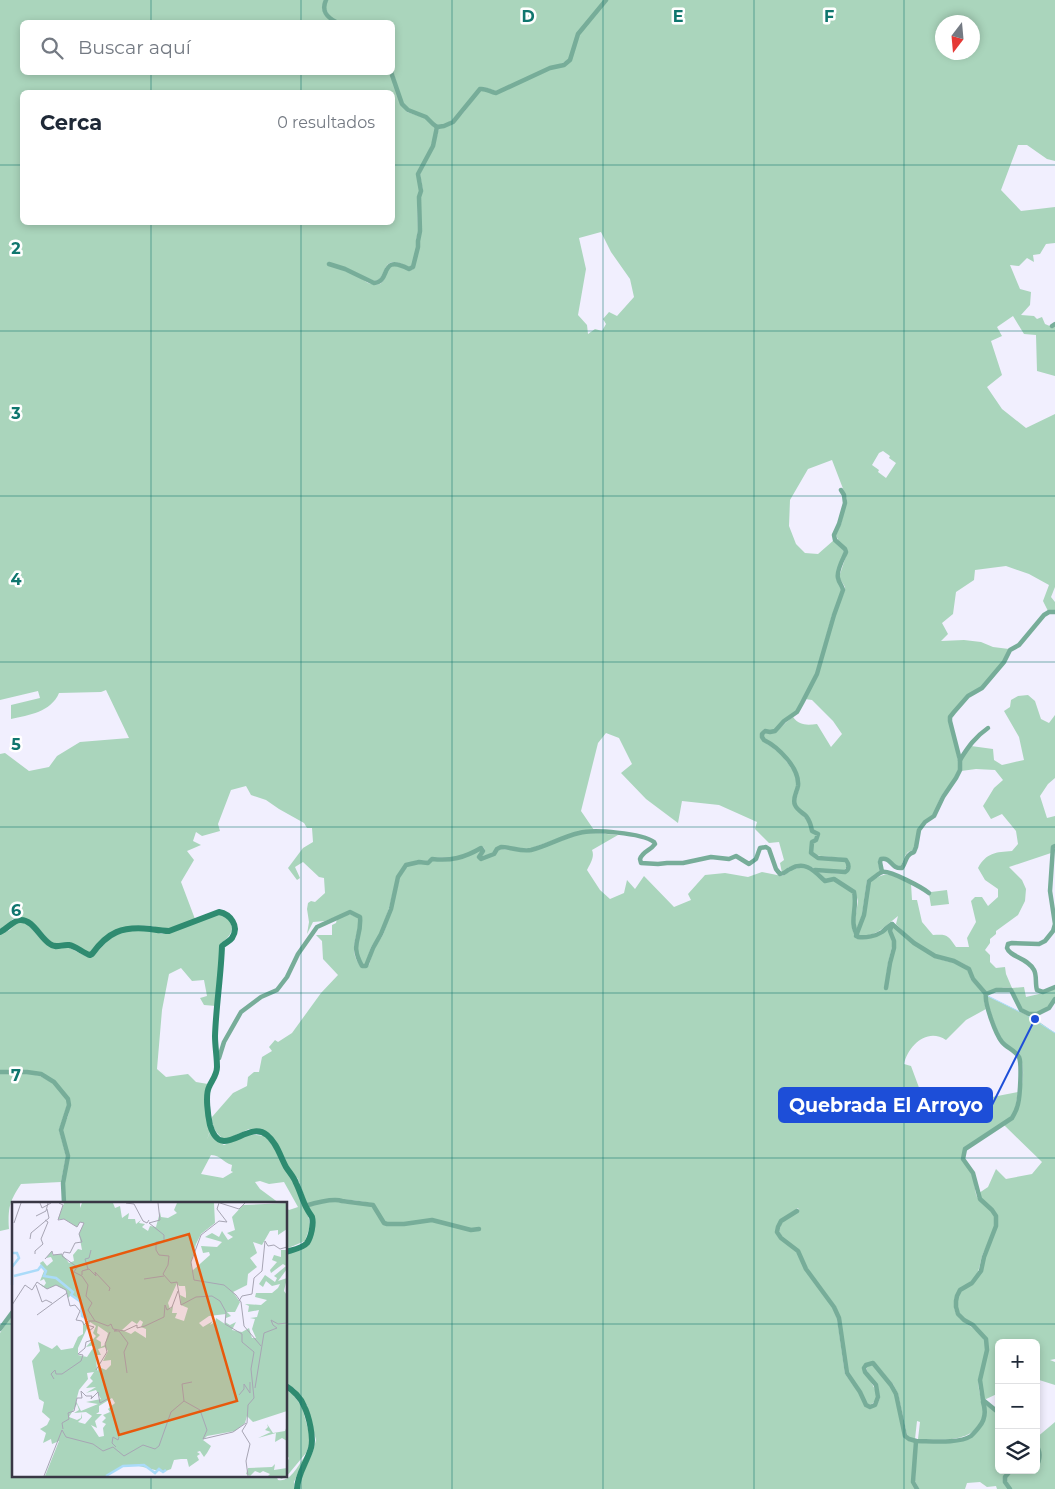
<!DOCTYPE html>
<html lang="es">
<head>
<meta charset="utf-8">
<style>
  :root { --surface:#fff; --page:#f2f2f3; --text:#1f2937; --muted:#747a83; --line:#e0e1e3 }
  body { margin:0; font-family:Montserrat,sans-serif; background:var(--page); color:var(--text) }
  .controls { position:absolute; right:15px; bottom:15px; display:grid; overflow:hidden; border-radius:8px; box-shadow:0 2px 8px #0003 }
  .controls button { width:45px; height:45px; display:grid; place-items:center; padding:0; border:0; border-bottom:1px solid var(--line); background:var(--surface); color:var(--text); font:25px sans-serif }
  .compass { position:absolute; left:935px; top:15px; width:45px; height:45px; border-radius:50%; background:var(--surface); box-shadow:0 2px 8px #0003; rotate:196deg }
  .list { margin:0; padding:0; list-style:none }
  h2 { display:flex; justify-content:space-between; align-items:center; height:65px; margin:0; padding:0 20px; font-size:21px }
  h2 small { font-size:16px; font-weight:400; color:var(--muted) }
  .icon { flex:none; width:28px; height:28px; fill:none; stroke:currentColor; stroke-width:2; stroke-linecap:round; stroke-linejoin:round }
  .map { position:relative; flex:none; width:1055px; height:1489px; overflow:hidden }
  .search { position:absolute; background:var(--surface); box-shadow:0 2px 8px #0003; left:20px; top:20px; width:375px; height:55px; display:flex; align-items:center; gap:12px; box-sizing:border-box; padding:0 18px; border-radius:8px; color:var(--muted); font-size:19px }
  .panel { position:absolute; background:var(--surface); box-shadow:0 2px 8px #0003; left:20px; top:90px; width:375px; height:135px; border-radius:8px }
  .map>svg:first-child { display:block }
  .green { fill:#aad5bc; fill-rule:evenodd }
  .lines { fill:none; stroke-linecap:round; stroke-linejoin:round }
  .stream { stroke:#aadbf9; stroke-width:1 }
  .street { stroke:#77ad99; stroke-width:4.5 }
  .secondary { stroke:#2f8b70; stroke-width:6 }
  .grid { fill:none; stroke:#0f766e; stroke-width:1; stroke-opacity:0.55 }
  .inset-river { fill:none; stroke:#aadbf9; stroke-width:2.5 }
  .inset-road { fill:none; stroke:#a7a5b4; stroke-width:1 }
  .view { fill:#e8590c; fill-opacity:0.15; stroke:#e8590c; stroke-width:2.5 }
  .inset-edge { fill:none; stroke:#393745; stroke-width:2.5 }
  .grid-label { font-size:16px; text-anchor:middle; font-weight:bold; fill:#0f766e; stroke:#fff; stroke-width:5; stroke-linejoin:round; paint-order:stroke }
  .leader { fill:none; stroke:#1d4ed8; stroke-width:2 }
  .callout-dot { fill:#1d4ed8; stroke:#fff; stroke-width:2 }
  .callout { fill:#1d4ed8; stroke:#1d4ed8; stroke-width:2 }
  .callout-label { font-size:19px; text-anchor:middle; font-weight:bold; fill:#fff }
</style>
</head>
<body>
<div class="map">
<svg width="1055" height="1489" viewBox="0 0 1055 1489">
  <rect width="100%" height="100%" fill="#f1effe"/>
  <g class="green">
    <path d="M0 0H324C320 10 324 17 334 22H22V72L390 73 401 104 407 112 425 118 432 125 436 128 431 146 417 174 420 191 417 197 418 231 416 241 417 247 411 268C406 266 400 262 394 262 382 262 386 280 374 281L346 268 327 263 328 265C338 268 348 272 358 276 361 278 364 281 368 283 371 284 376 285 380 284 386 281 385 271 390 267 396 262 406 270 412 270L414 268 419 247V241L421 231 420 197 423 191 420 174 434 147 439 128C458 126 469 105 480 90 486 90 491 94 497 94L551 69 565 66 571 61 579 35 608 0H1055V161L1047 159 1027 145H1018L1001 190 1021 211 1055 207V243L1046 244 1040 254 1033 255 1034 262 1027 258 1019 266 1010 265 1020 289 1031 292 1030 305 1021 315 1034 316 1037 319 1042 317 1045 324 1052 327 1055 325V376L1037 371 1036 335 1024 334 1013 316 997 327 1002 336 991 341 1002 375 987 387 1002 409 1026 428 1055 414V587L1051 597 1055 602V611H1048L1043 601 1049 585 1029 574 1006 566 975 570 974 580 956 592 953 614 942 623 948 634 941 641 964 640 981 642 993 647 1009 649 1003 662 982 687 967 695 949 716 958 760V770L955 778 941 796 933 815 924 821 918 829 915 847 913 850 908 852 905 856 901 866 894 865C890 860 884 853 878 861L880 872 867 880 862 915 856 931 854 926 858 901 855 891 834 878 826 880 818 872 845 874 850 869C852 851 823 861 812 853L813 843C817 840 819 838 819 833L813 831 811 823 796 804V800L800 785 798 774 783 752 763 737 765 732C777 736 782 724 793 717 799 726 808 725 817 724L831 747 842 734 833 721 812 700 805 699 818 674 835 615 845 590V587L839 577 847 553V549L839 542 836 535 841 524 847 499 832 460 808 469 790 500 789 526 796 544 805 553 818 554 834 540 842 547 844 552 836 574V578L842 590 832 615 816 673 801 703 796 711 783 720 775 730 770 731 764 729 761 733 760 737 763 741 781 754 796 775 797 785 793 799V804L809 823 811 831 817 834 815 839 811 841 809 854 818 859 845 861 847 866 844 871 816 869 803 864 789 867 782 873 780 863 784 860 779 842 769 843 755 829 757 822 719 805 682 801 678 823 646 799 621 773 632 764 619 738 606 733 598 743 581 811 594 830 579 831 529 849 500 846 496 848 493 853 481 857 485 851 484 848 481 846C474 851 467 856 459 857 449 859 434 855 427 861L419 860 405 864 397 876 389 908 380 934 371 947 365 965H363C350 942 364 936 361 916L350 911 325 921 313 922 307 934 309 922 307 909 308 903 311 901 315 902 325 893 324 878 319 877 303 862 295 867 300 878 297 880 288 868 303 848 313 842 312 828H307L304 823 279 809 266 800 251 795 246 786 231 790 218 824 220 831 202 836 196 832 193 841 201 845 187 851 194 860 181 882 195 919C187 922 170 930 162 929 158 929 155 926 151 926 123 924 108 930 91 952H88L69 943 53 944C44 935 27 911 13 919 8 923 7 926 0 929V754L5 753 29 771 49 767 57 756 80 742 129 738 106 690 101 692 59 693C51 712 29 715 11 719V705L40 698 38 691 0 700ZM942 22H972V52H942ZM22 92H392V222H22ZM601 232 611 252 630 279 634 297 617 316 609 312 603 319 606 324 602 331 595 329 588 334 587 325 578 315 586 269 579 238ZM883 451 890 456 889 458 896 463 886 478 878 472 879 470 872 465 879 453Z"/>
    <path d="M328 0H604L577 34 569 59 563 63 496 91 484 87 452 120 444 125H437L409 109 403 103 393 72 392 22H339L330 17 325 7Z"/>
    <path d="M1028 695 1035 701 1041 719 1049 723 1055 715V778L1048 784 1040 796 1047 818 1055 816V844L1052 846 1051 853 1009 867 1022 880 1026 889 1025 901 1018 915 996 931V934L990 939V943L985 950 990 955V962L996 968 1005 967 1006 974 1012 988 1024 987 1026 997 1043 993 1055 989C1055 991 1055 994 1055 997 1052 1008 1033 1018 1023 1009 1018 1005 1015 994 1012 988 1002 987 996 988 987 993L974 978 970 968C960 960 949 959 937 955 921 949 908 936 896 924L898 916C885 926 876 938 858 935L870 882C889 869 890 875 911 884L912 900H917L922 922 933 935C947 934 948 935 956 947H969L967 938 976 922 971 901 975 897H982L988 906 998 897V889L985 880 978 868C986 853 996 852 1012 851L1018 844 1016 831 1002 814 991 819 983 806 994 788 1003 780 995 770 976 769 961 771V760L971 746 993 749 994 760 1002 765 1024 760 1019 737 1004 711 1010 707 1011 700 1018 696Z"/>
    <path d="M595 833 618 835 592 850C595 857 590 864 587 870L600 890 610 899 624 893 627 880 635 889 644 876 674 907 691 900 688 894 705 875 725 873 748 877 762 872 782 876 786 874 791 870 803 867 814 871 824 882 834 880 852 892C857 909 846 923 857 939 870 939 880 935 890 927L889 931 892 941V947L888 963 885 985H888L891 963 895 948V941L892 931 893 926C907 937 918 949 934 957 945 962 958 962 968 969L971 980 985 995 984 1001 986 1009 966 1020 946 1040C927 1027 908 1046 904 1064L911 1066 921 1093 927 1106 957 1098 982 1099 1018 1092 1015 1110 1011 1117 964 1148 961 1159C967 1166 972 1173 974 1182 975 1187 975 1192 977 1197 981 1204 992 1208 994 1216 995 1219 995 1225 994 1228 992 1237 986 1246 982 1256 980 1263 980 1270 975 1277 966 1288 954 1287 954 1306 955 1322 975 1325 983 1338 990 1350 980 1367 979 1379 977 1389 982 1399 984 1409 984 1414 982 1419 980 1423 968 1444 939 1439 918 1439L920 1422 917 1421 915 1439 910 1438 907 1435 898 1394 893 1384 874 1362 866 1364 863 1368C866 1379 887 1396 870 1405L867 1404 861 1392 848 1373 840 1318 836 1307 808 1269 799 1250 783 1238 779 1231 782 1222 799 1210 798 1208 780 1220 777 1226 776 1232 780 1239 797 1252 805 1270 833 1308 837 1318 845 1374 859 1393 865 1406 870 1408 876 1406 880 1398 877 1385 867 1371V1366L873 1365 890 1386 895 1395 904 1437 909 1441 914 1442 912 1482 915 1489H299V1483L313 1451 316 1440 307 1405 295 1389 286 1383V1254L309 1244C315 1229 317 1222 308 1207L320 1203 338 1201 342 1203 370 1205 371 1203C348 1199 329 1197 307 1204L298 1179 287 1166 279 1147 267 1132 249 1129 225 1140C216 1134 212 1127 212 1117L233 1093 247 1086 248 1077 254 1072H259L262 1057 272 1051 269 1047 275 1040 278 1042 292 1033 321 993 338 975 323 959 322 941 316 935H332V925L336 923 337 919 349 914 359 918C360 931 351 943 355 956 356 960 359 964 361 967L364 968 369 965 374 949 383 935 392 909 400 877 407 866 419 863 428 864 432 860C451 863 465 859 481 849L482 850 478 857 481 860 494 855 498 850 501 849 529 852 580 834Z"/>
    <path d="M947 890 949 904 931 906 929 894 931 892Z"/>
    <path d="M223 914C236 925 234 934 221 943L216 1006 204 1005 200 998 207 996 204 980 192 981 181 968 169 974 162 1010 157 1069 166 1077 188 1074 196 1082 208 1084 210 1130 207 1140 210 1131 216 1140 224 1145 249 1134 265 1136 275 1149 294 1182 309 1219 310 1226 305 1241 286 1249V1208L289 1210 298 1207 284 1182 269 1184 260 1181 255 1182 260 1189 279 1203H66L64 1182 69 1156 62 1130 68 1116 70 1105V1099L41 1073 0 1071V934L10 930 16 923 21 922 27 924 44 942 68 947 87 957 98 951 110 938 125 931 153 930 161 934 170 933 216 915ZM211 1155C222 1156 222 1162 232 1165L231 1171 233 1172 223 1178 201 1174Z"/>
    <path d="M987 996 1035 1019 1055 1033V1359L1050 1360 1055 1362V1385L1036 1379V1343H999V1393L984 1400 981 1380 987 1339C974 1328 945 1310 962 1290 967 1285 976 1282 979 1275 987 1256 991 1235 997 1216L981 1198 979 1193 988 1187 996 1169 1006 1179 1032 1174 1042 1162 1004 1125 1013 1119C1018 1101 1026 1080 1022 1062 1020 1052 1007 1047 1002 1039 997 1032 987 1004 987 996Z"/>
    <path d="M27 1073 40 1076 53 1083 67 1100V1105L59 1130 66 1156 61 1182 21 1184C9 1202 8 1208 9 1229L0 1231V1074Z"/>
    <path d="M14 1312V1475H276L278 1480C291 1483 299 1463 306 1455L294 1482V1489H0V1333Z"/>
    <path d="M286 1388 292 1393 302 1407 311 1440 306 1453 286 1477 281 1479 278 1475H286V1465L289 1458 286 1454Z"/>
    <path d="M985 1404 999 1415V1470H1009L1003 1477 1008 1489H997L996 1486 987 1487 980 1482 967 1483 965 1489H919L915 1481 917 1442 971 1438 982 1426Z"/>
    <path d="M1055 1422V1489H1011L1007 1481 1006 1478 1014 1470H1036L1039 1460 1036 1438Z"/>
  </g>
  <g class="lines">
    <g class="stream">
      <path d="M988 996 1020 1012"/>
      <path d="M1028 1016 1055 1033"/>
    </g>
    <g class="street">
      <path d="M326 0C321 11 327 17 336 22"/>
      <path d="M391 72 402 104 408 110 426 117 433 124 437 127 444 126 453 122 480 89C486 88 490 92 496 93L550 68 564 65 570 60 578 34 606 0"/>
      <path d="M329 264 345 269 374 283C392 282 378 253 409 269L413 267 418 247V241L420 231 419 197 421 191 418 174 433 146 437 127"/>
      <path d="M1052 326 1055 324"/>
      <path d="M960 760C968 747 975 737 988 728"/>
      <path d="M1055 846 1053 847 1050 891 1055 924 1053 931 1045 941 1039 944 1012 943 1008 944 1007 948C1010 957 1028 958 1034 970 1037 975 1035 984 1037 990L1043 992 1055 987"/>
      <path d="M815 870 845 872C850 869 849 864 846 860L818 858 811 853 812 842 816 840 818 834 812 831C811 825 810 821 806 816 803 813 797 810 795 805 792 799 797 792 798 786 800 768 778 747 764 740L762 737V734L765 731 770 732 775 731 784 721 797 712 802 703 817 674 834 615 843 590C842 585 839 583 838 578 836 571 843 559 846 552L845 549 835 540 834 535 839 524 845 503 844 495 841 490"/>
      <path d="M882 872 880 862 881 859C892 857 890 869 902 868 907 861 905 855 914 852L916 847 919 830 925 822 934 816 943 797 956 778 960 770V760L950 721V717L954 712 968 696 982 688 1004 662 1010 650 1019 645 1044 615 1049 612H1055"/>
      <path d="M856 936 864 915 869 881C872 879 878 874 882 872 890 870 923 888 929 893"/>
      <path d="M886 988 890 963 894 948V941L890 931 892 924"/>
      <path d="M219 1058 224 1042 241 1012 261 997 277 990 287 977 298 954 317 927 350 912 360 917C362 939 349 943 362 966H366L373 948 381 934 391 909 398 877 406 865 419 862 428 863 432 859C451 861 464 858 481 848L483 851 479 857 481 859 494 854 497 849 501 847C511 847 521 852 531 850 547 846 562 837 579 833 593 829 642 833 654 842L655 844C650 851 643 851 640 859L641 863 658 864 667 863H683L711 857 729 859 736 856 749 864 756 859 760 848 766 847 769 849 776 869 780 874C786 874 785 871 790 869 806 860 815 872 825 881L834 879 854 892C858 909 848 921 858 937 866 938 876 936 882 932 886 929 888 926 892 924L914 943 935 956 954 961 969 969 973 979 986 994"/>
      <path d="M0 1072H27L41 1074 54 1082 68 1099 69 1105 61 1130 68 1156 63 1183 64 1203"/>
      <path d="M305 1206C315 1203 333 1198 342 1201L373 1205 384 1223 387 1224H404L432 1220 471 1230 479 1229"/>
      <path d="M797 1211 781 1221 778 1227 777 1232 781 1238 798 1251 806 1269 834 1307 839 1318 847 1373 860 1392 866 1405 870 1407 875 1405 878 1397 876 1385 865 1372 864 1368 866 1365 873 1363 891 1385 896 1394 905 1436 909 1439 916 1441C930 1441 959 1444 971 1436 973 1434 977 1430 979 1427 985 1420 986 1411 983 1402"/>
      <path d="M0 1329 14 1310"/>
      <path d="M999 1413 983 1400 980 1380 987 1350 986 1339 973 1325 964 1320 958 1314 956 1307V1301L957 1296 960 1290 972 1283 981 1271 984 1257 996 1226V1216L992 1210 980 1199 973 1173 963 1159 965 1149 1012 1118C1015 1113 1017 1109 1018 1104 1020 1096 1022 1064 1019 1057 1015 1050 1007 1048 1002 1042 996 1035 984 1003 986 994L996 990H1011L1021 1010 1029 1014H1037L1049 1008 1055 999"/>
      <path d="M916 1441 913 1482 917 1489"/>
      <path d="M1036 1445C1041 1452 1040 1460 1036 1467"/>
      <path d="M1028 1470H1031"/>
      <path d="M1010 1489 1005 1482V1477L1011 1470"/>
    </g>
    <g class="secondary">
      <path d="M0 932C7 929 14 920 20 920 33 919 40 938 50 944 56 949 62 944 69 945 76 946 83 953 90 955L92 954C108 932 122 926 150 929 157 930 162 931 169 931L219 912C230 914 240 926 232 938 230 941 225 943 222 946 221 976 216 1006 215 1036 215 1046 217 1057 217 1067 217 1075 212 1080 209 1087 205 1095 208 1116 210 1125 221 1163 247 1119 267 1135 277 1143 280 1156 286 1167 289 1172 294 1177 296 1183 300 1191 302 1199 306 1207 308 1211 310 1214 312 1217 314 1224 311 1237 307 1243 303 1248 292 1250 286 1252"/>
      <path d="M286 1386C293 1390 301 1398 304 1406 309 1416 314 1438 311 1448 307 1462 297 1475 297 1489"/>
    </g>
  </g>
  <path class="grid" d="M151 0V22M301 0V22M452 0V1489M603 0V1489M754 0V1489M904 0V1489M151 72V92M301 72V92M0 165H22M392 165H1055M151 222V1203M301 222V1489M0 331H1055M0 496H1055M0 662H1055M0 827H1055M0 993H1055M0 1158H1055M0 1324H14M286 1324H1055M151 1475V1489"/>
  <g transform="translate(12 1202)">
    <rect width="275" height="275" fill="#f1effe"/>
    <path d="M52 1H68V6L70 1H101L103 6 108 4 110 16 117 11 116 17H123L124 22 129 18 127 21 133 22 130 25 136 29 138 24 144 25 148 10 149 15 156 16 165 11 162 8 165 1H202L203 21 189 32 184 42 179 60 180 69 198 53 197 50 191 51 189 44 205 45 210 40 193 35 200 31 207 35 210 29 216 38 221 35 215 31 223 28 220 15 231 3 275 1V27L266 33V28L258 29 250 43 241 40 245 51 238 56 245 65 236 72 235 83 221 90 228 100 223 110H215L219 114 214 116 213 120 218 123 224 120 220 128 230 130 237 126 240 136H244L240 127 243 117 238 116 245 115 247 108 236 110 237 104 233 102 249 103 255 98 243 95 244 91H260L266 86 268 82 260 84 254 79 251 85 247 82 253 73 263 80 265 76 262 74 274 64 271 62 259 71 258 68 265 60 260 58 262 53 269 55V48H275V67L266 79 275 76 272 89 275 93V209L241 220 235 214 233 221 223 229 195 234 191 238 199 244 195 251 192 255 188 249 185 250 188 252 185 254 187 258 177 265 175 257H169L162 258 159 267 151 270 123 263 111 264 94 274H33L47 239 40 242 39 237 31 241 34 231 28 227 35 223 38 217 30 210 32 200 27 197 20 159 28 149 26 140 40 147 45 143 49 148 61 146 66 135 71 132V119L73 123 77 119 70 114 67 98 59 93 56 96 54 88 44 83 35 87 30 84 29 82 32 84 34 81 32 77 28 79 32 69 28 61 31 59 35 64 41 59 39 55 34 56 40 49V53L50 52 57 61 62 59 61 53 66 47 70 48 67 32 72 21 68 20 65 25 52 17H46ZM165 81 167 84H173L174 91V96L168 93 169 103 176 106 172 119 163 116 165 111H160L161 104 158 107 156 101ZM214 112 213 122 204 116 203 120 198 123 201 119 191 125 187 121 197 114ZM128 118 131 120 129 125 134 127V136L123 129 119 132 110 128 120 119 125 122ZM78 120 84 124 81 131 84 134 74 145 83 143 75 155 66 153V146ZM86 124 96 131 93 143 89 145V140L84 137 88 133 85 131ZM93 145 96 149 91 159 99 158V163L94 168 87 165 85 169 84 153H89L86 147ZM82 170 78 176 81 179 74 186 84 185 74 191 84 188 89 197 74 200 86 202 69 209 64 199 67 188 76 177 75 171ZM100 196 103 201 96 207 98 210 91 213 94 216 90 220 94 222 91 226 92 234 87 235 79 223 85 226 83 219 90 212H84L87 210V204ZM65 202 67 208 62 211 74 210 80 214 73 222 66 220 70 216 69 211V216L65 218 57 215ZM255 222 261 231 273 229 275 224V239L270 236 263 240 264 231 246 236 259 230 253 228 256 225ZM263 262 262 268 275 266V274H256L258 272 251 269 248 271 243 269 238 274 234 272 236 266 260 265Z" fill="#aad5bc" fill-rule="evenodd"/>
    <path class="inset-river" d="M0 51H5L7 56 0 65M0 68V83M2 74 26 68 29 64 34 69 32 74 44 76 61 90 59 93 69 100 70 114 75 117M94 274 111 264 132 263 143 271 147 267 151 270 154 268"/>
    <path class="inset-road" d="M28 1 30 6 39 1M114 1 122 2 131 19 135 21 137 18M146 1 148 18 137 21 152 33V39L144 40V48L147 53 157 54 156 63 151 72 159 81 165 80 169 103 184 95 200 94 208 99 214 110 213 122 230 132V140L242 150 239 167 242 196 236 203 235 221 230 229 238 242 234 259 236 274M207 1 205 7 215 20 207 19 189 33 179 60 182 78 212 83 224 93 229 100 232 124 249 144M208 1 227 7 233 1M24 14 34 9 36 1M2 21 9 1M18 37 19 31 37 16 35 7M23 52V49L31 42 29 37 36 20 33 18M33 57 40 49 41 53 50 52M76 67 73 57 77 56 79 48M70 73V69L77 67 84 74 83 70 98 86 97 89M132 77 152 74M24 83 30 100 34 98 40 101M227 99 230 94 240 92 242 76 250 69 253 39 256 44 262 43 268 47 275 45M0 103 13 83 20 88 25 80 35 87 44 83 54 88 58 104 63 103 68 109 64 118 70 119 72 123 76 119H83L76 108 80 101 74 94 76 83 70 74 62 70 65 65 50 54 52 50 58 51 63 41 70 40 67 32 72 21 68 20 65 25 52 17 46 18 51 3 47 1M25 113 55 91M83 119 96 124 99 122 101 127 112 129 125 123V126L133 124 152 115 153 103 155 108 160 105 166 89M105 128 102 129H107L116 141 112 150 115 171M84 168 95 150 93 142 98 130M42 177 39 172 43 168 44 172H50L69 159 71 153 66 152 73 146 74 140 80 138 77 129 82 125 75 123M243 186 252 131 265 126 261 123 259 118 266 122 275 121M227 193 232 187V182L238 191V180M172 199 170 182 180 180M51 227 50 221 57 217 56 211 62 209 65 196H70L69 189 74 194H80L79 197 86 190 88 201 97 196M104 245 100 241 101 235 106 238 107 235M32 274 50 228 54 235 81 242 91 249 101 245 112 254 131 243 143 247 147 244 159 210 172 199 188 208 195 228 191 237 221 230 234 221"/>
    <path class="view" d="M177 32 225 199 107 233 59 66Z"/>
    <rect width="275" height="275" class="inset-edge"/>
  </g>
  <g class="grid-label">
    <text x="528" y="22">D</text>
    <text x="678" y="22">E</text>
    <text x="829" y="22">F</text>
    <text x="16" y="254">2</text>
    <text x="16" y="419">3</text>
    <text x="16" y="585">4</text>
    <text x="16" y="750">5</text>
    <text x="16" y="916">6</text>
    <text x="16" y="1081">7</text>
  </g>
  <path class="leader" d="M1035 1019L992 1105"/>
  <circle class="callout-dot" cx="1035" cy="1019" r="5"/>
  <rect class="callout" x="779" y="1088" width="213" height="34" rx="5"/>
  <g class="callout-label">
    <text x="886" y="1112">Quebrada El Arroyo</text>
  </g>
</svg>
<div class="controls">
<button>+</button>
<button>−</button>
<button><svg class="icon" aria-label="layers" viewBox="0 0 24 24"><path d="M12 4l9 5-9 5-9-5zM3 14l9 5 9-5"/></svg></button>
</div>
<svg class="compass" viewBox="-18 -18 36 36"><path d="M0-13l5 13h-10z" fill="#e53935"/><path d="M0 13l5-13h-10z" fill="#747a83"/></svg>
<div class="search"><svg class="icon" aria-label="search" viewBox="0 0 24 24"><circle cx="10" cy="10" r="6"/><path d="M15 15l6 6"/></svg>Buscar aquí</div>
<section class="panel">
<h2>Cerca<small>0 resultados</small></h2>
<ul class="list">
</ul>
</section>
</div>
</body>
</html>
